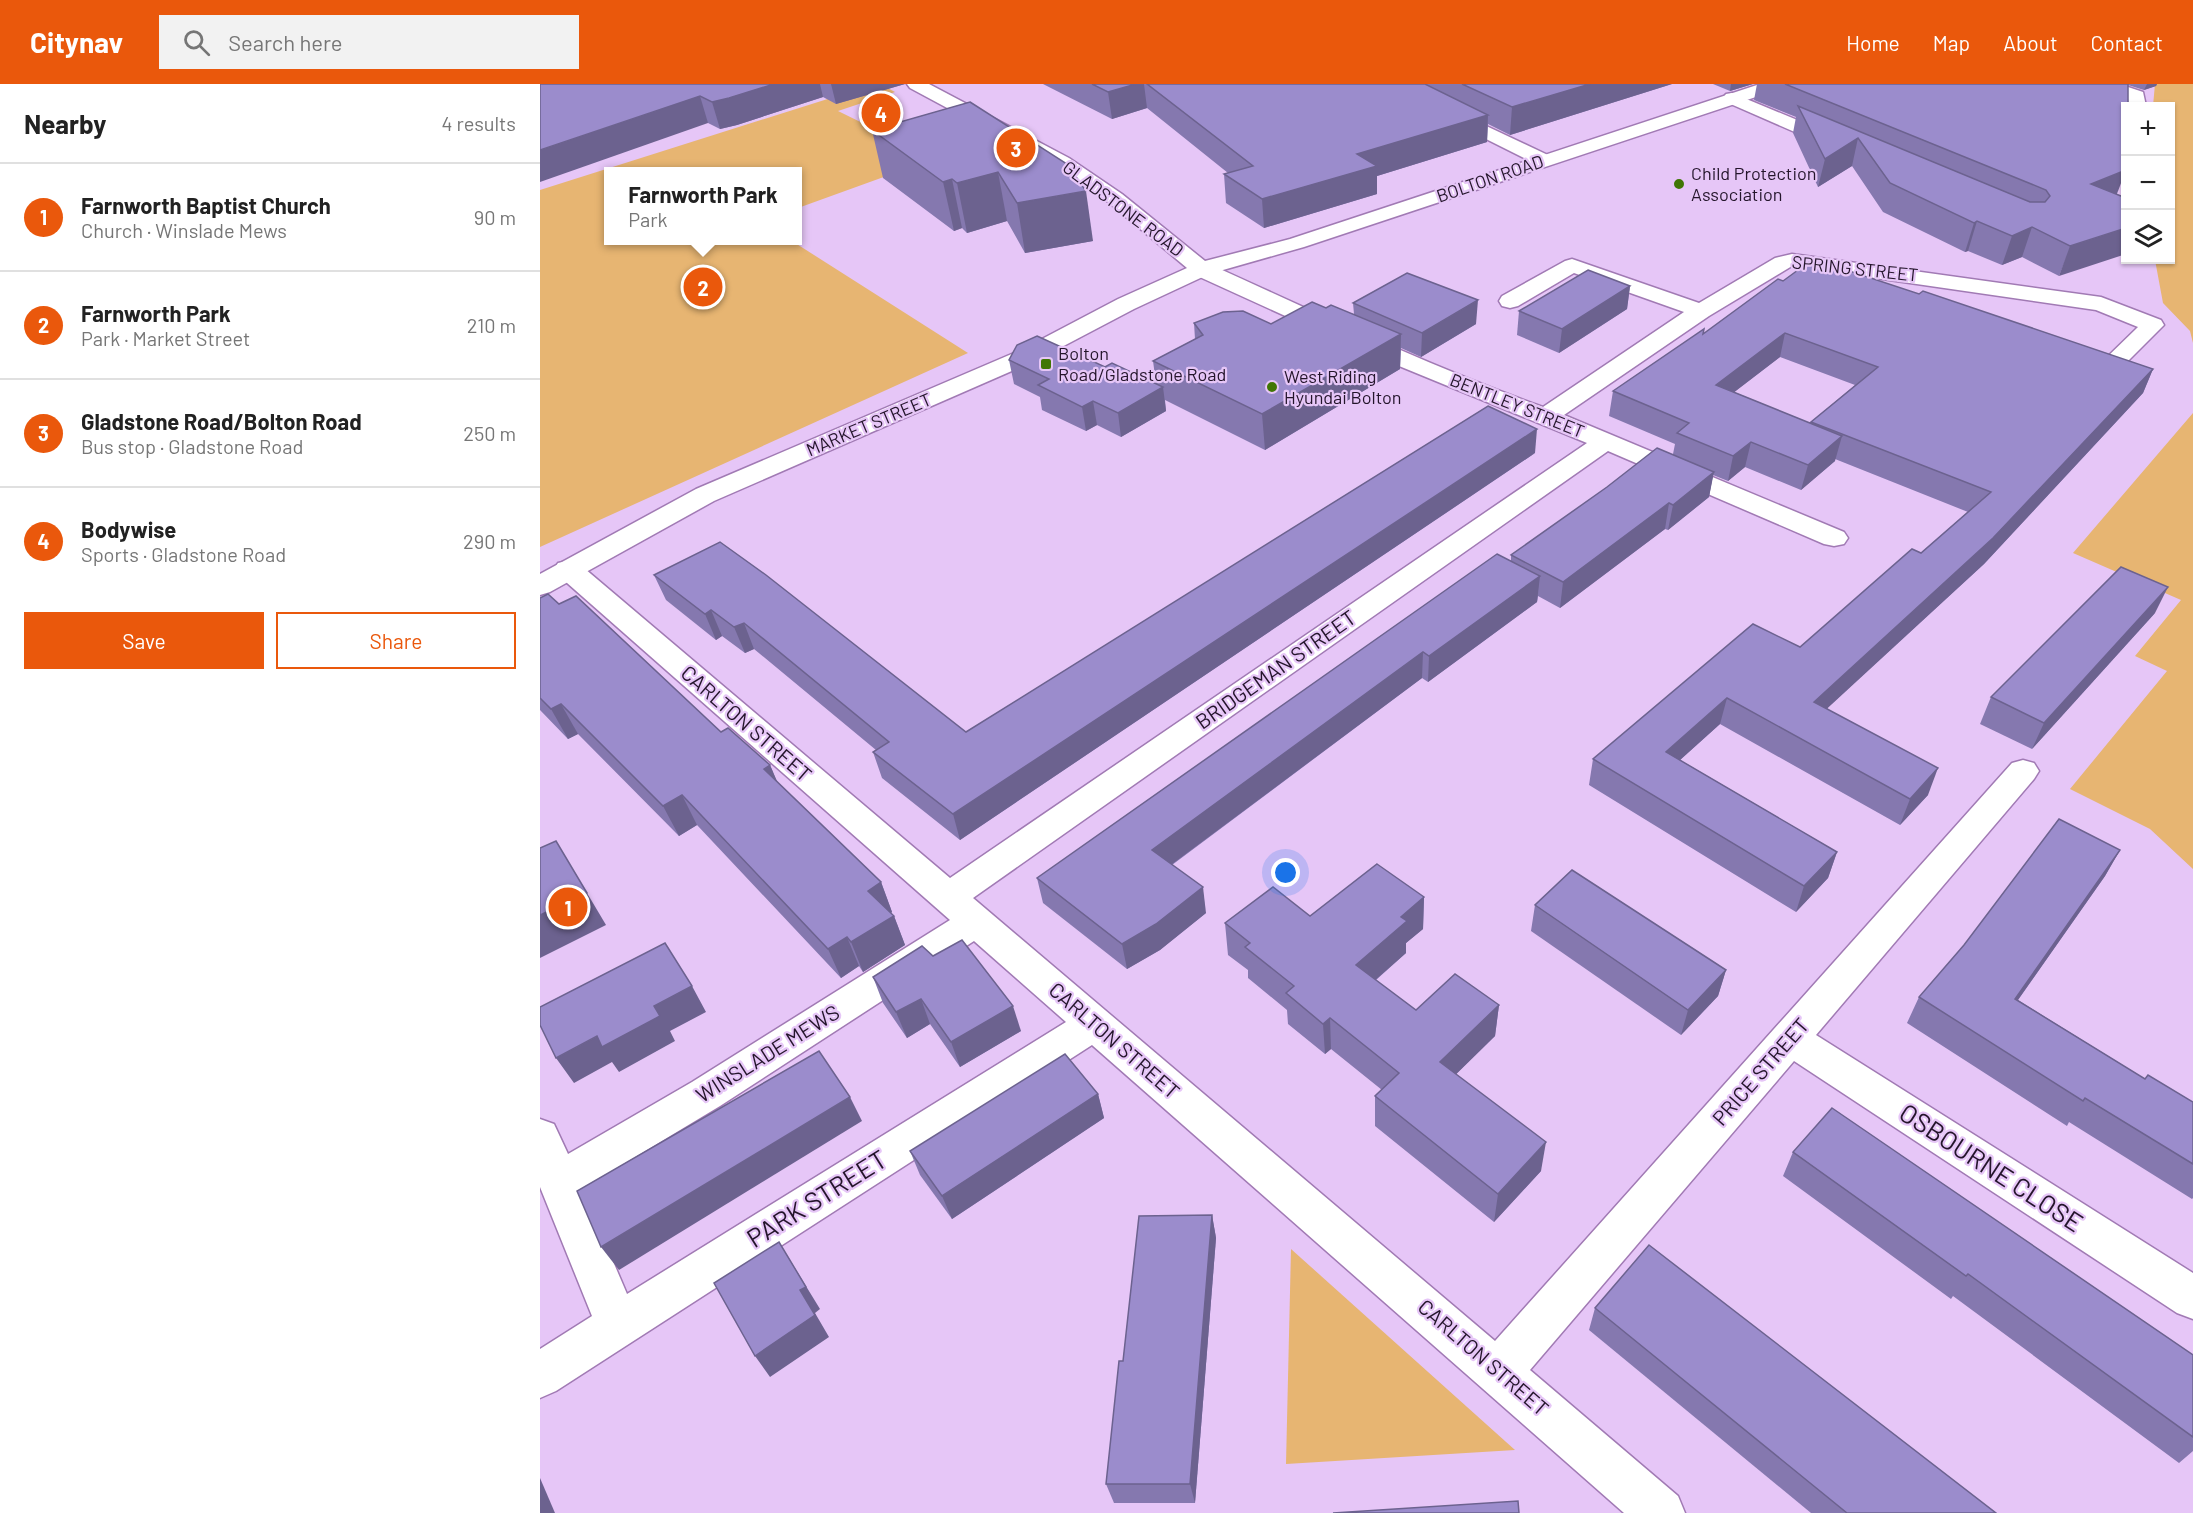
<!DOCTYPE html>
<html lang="en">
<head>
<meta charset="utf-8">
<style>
  :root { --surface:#fff; --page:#f2f2f2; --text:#222; --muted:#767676; --line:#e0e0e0; --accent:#ea580c }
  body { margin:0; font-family:Barlow,sans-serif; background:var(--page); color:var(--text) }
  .controls { position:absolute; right:18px; top:18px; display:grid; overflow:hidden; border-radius:0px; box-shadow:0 2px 4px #0004 }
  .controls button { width:54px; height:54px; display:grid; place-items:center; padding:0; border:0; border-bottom:2px solid var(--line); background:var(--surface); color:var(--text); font:30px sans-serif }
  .you { position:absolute; left:746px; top:789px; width:21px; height:21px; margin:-15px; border:4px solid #fff; border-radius:50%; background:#1a73e8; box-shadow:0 0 0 9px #1a73e833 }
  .badge { display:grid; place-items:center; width:39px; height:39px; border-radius:50%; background:var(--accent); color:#fff; font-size:20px; font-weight:700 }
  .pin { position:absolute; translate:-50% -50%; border:3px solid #fff; box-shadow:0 2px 6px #0006 }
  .popup { position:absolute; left:64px; top:83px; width:198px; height:78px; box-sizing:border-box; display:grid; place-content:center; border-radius:0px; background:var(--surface); filter:drop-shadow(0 2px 4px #0005); font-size:20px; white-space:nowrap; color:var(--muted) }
  .popup b { font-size:22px; color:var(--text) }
  .popup::after { content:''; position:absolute; left:50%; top:100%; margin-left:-12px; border:12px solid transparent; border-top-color:var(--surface) }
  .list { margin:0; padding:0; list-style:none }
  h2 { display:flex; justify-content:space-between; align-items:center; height:78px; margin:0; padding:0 24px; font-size:26px }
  h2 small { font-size:20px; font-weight:400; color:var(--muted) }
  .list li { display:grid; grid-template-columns:39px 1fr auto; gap:18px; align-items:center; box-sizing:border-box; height:108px; padding:0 24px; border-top:2px solid var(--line) }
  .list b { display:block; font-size:22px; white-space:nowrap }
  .list p { margin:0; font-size:20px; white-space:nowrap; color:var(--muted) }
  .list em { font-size:20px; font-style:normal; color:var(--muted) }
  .actions { display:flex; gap:12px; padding:18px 24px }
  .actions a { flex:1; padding:14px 0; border:2px solid var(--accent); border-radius:0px; text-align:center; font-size:21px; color:var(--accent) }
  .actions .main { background:var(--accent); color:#fff }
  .icon { flex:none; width:33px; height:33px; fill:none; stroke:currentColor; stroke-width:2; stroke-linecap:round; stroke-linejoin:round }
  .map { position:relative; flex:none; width:1653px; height:1429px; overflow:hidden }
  header { display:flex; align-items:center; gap:36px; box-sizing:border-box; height:84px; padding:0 30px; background:var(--accent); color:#fff }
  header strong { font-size:28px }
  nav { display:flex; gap:33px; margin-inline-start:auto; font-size:21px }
  .search { width:420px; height:54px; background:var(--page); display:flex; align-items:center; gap:15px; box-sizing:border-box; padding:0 21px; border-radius:0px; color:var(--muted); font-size:22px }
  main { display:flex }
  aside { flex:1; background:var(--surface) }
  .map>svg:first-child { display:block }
  .green { fill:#e7b572 }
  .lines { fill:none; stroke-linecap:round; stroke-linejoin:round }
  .minor-casing { stroke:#a17ab4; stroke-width:3 }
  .primary-casing { stroke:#a17ab4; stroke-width:3 }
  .minor { fill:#fff; fill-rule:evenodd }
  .primary { fill:#fff; fill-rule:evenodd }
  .wall { fill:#8578af; fill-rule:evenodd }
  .shaded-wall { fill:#6c628f }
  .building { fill:#9b8ccc; stroke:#6c628f; stroke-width:1.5 }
  .poi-dot { fill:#407605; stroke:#e6c6f7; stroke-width:2 }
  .labels { text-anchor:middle; stroke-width:4.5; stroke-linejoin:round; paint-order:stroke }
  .far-poi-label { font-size:18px; fill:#24152b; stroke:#e6c6f7; text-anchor:start }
  .far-street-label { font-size:18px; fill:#24152b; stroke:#e6c6f7 }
  .street-label { font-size:21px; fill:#24152b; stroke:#e6c6f7 }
  .near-street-label { font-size:26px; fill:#24152b; stroke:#e6c6f7 }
</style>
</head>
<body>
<header>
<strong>Citynav</strong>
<div class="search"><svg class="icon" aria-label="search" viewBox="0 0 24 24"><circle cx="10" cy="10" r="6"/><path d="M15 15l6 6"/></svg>Search here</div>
<nav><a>Home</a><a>Map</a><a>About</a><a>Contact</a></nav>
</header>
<main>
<aside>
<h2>Nearby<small>4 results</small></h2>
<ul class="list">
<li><span class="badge">1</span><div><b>Farnworth Baptist Church</b><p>Church · Winslade Mews</p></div><em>90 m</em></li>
<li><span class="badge">2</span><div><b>Farnworth Park</b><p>Park · Market Street</p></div><em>210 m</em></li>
<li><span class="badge">3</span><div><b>Gladstone Road/Bolton Road</b><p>Bus stop · Gladstone Road</p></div><em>250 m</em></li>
<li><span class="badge">4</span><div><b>Bodywise</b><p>Sports · Gladstone Road</p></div><em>290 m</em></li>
</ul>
<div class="actions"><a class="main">Save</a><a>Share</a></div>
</aside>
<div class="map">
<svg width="1653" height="1429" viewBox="0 0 1653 1429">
  <rect width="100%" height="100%" fill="#e6c6f7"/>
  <g class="green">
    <path d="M335 0H340L355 8 298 27 351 53 446 56 258 124V88H68V156L252 157 428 269 0 463V106Z"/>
    <path d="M1615 0H1653V259L1650 247 1623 219 1615 176H1630V22H1613Z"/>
    <path d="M1653 329V785L1610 745 1530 705 1627 587 1595 572 1641 516 1533 469Z"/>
    <path d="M751 1165 975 1366 746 1380Z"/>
  </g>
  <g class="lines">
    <defs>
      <g id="minor">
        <path d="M1553 0H1579L1603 8 1606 22H1589L1588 15 1556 4Z"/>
        <path d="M1192 9 1303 55 1305 59 1303 63H1289L1186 18 1183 14 1186 10Z"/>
        <path d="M906 23 1010 72 1012 76 1010 80H996L900 32 897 28 900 24Z"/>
        <path d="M1252 170 1561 213 1621 236 1624 241 1583 282 1575 284 1567 282 1563 277 1598 243 1556 226 1252 182 1169 232 1024 331 1304 448 1308 454 1304 460 1294 462 1284 460 1068 367 433 814 955 1257 1472 679 1483 676 1494 679 1499 687 1494 695 1276 951 1653 1189V1235L1637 1229 1254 977 990 1286 1138 1412 1145 1429H1084L552 961 16 1307 0 1314V1265L52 1232 0 1103V1035L14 1040 28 1070 152 998 410 836 18 491 14 485 18 479 28 477 38 479 410 794 1047 359 820 266 653 190 650 185 653 180 661 179 669 180C779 230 889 282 1003 323L1144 228 1034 189 978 222 970 224 962 222 959 217 962 212 1025 177 1032 175 1159 219 1235 174ZM434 857 526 938 87 1210 42 1105 180 1022Z"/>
      </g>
      <path id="primary" d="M367 0H389L529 74 582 110 665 177 750 155 1220 0H1246L1243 4 764 163 669 190 594 225 497 276 174 417 10 508 0 511V490L156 405 481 266 578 215 647 184 568 118 515 82 370 4Z"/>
    </defs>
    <use href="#minor" class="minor-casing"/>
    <use href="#primary" class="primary-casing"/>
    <use href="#minor" class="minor"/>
    <use href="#primary" class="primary"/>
  </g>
  <g class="wall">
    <path d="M0 0H365L296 20 283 13 197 41 180 45 168 39Z"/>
    <path d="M503 0H1132L970 51 948 40 947 58 837 92V110L724 144 686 119 684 90 688 89 607 24 572 35Z"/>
    <path d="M1173 0H1213L1190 7Z"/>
    <path d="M1217 0H1617L1616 2 1604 6 1588 1V22L1519 192 1482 173 1462 181 1428 167 1425 168 1343 128 1312 82 1278 103 1253 49 1256 33 1214 16Z"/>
    <path d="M430 18 553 157 485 169 467 137 427 149 422 144 414 147 343 94 332 46Z"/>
    <path d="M1243 197 1379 210 1613 285 1603 309 1444 480 1287 624 1388 711 1360 741 1180 640 1140 676 1297 768 1288 794 1256 828 1049 701 1053 675 1260 563 1381 469 1428 428 1295 375V377L1261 406 1205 383 1188 397 1173 391 1169 413 1128 446 1125 445 1020 524 998 512 997 518 888 598 882 594 632 781 666 829 620 866 587 885 503 819 497 794 971 477V471L1133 370 1135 360 1069 332 1073 307 1163 250ZM1240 273 1315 301 1271 338V340L1194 308Z"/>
    <path d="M1090 202 1087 225 1019 269 977 251 979 227Z"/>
    <path d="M813 219 936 240 881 273 861 264 860 285 725 366 625 316 626 327 581 353 557 341 546 347 502 326 500 313 474 300 469 276 565 283 616 299 613 277 655 255 654 239 731 240 786 224 814 230Z"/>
    <path d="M995 369 420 756 342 694 333 668 336 666 214 565 205 569 182 552 176 556 126 516 114 491 426 648Z"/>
    <path d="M0 514 19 520 181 648 230 681 237 698 341 798 352 828 351 829 354 832 365 861 323 888 319 882 301 894 157 741 139 752 38 650 28 655 0 626Z"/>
    <path d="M1615 529 1492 665 1440 640 1451 613Z"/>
    <path d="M1580 766 1565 792 1478 916 1605 995 1653 1018V1114L1652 1115 1529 1038 1527 1042 1367 939 1379 913Z"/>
    <path d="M884 813 883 845 866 859V869L836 896 876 926 959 921 955 952 916 990 1001 1087 954 1138 835 1042V1012L842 1006 791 965 785 970 748 940 747 926 708 894V886L688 871 685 839 770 832Z"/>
    <path d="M995 821 1186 886 1178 912 1141 951 991 847Z"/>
    <path d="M393 872 481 947 420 983 390 940 367 954 343 919 333 893Z"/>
    <path d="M558 1010 564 1034 412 1135 380 1091 370 1067Z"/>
    <path d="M1253 1068 1653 1271V1367L1639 1379 1413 1212 1411 1215 1243 1092Z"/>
    <path d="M672 1131 676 1154 655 1419H574L566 1400 583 1277Z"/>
    <path d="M1055 1224 1456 1429H1271L1049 1246Z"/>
  </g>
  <g class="shaded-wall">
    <path d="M234 0H280L283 13 197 41 180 45 172 18Z"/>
    <path d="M291 0H365L296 20Z"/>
    <path d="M596 0H604L607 24 572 35 568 8Z"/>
    <path d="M1050 0H1132L970 51 972 23Z"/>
    <path d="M1191 0H1213L1190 7Z"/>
    <path d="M1607 0H1617L1616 2 1604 6Z"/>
    <path d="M160 12 168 39 0 98V66Z"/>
    <path d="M948 31 947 58 837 92V110L724 144 722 115 817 70Z"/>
    <path d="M1318 54 1312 82 1278 103 1285 75Z"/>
    <path d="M1586 86 1575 115 1551 100Z"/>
    <path d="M458 88 467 137 427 149 417 99Z"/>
    <path d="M412 95 422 144 414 147 403 98Z"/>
    <path d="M546 107 553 157 485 169 477 119Z"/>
    <path d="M1437 137 1428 167 1425 168 1434 139Z"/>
    <path d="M1492 143 1482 173 1462 181 1472 152Z"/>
    <path d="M1586 144V170L1519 192 1530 162Z"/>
    <path d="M1090 202 1087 225 1019 269 1022 245Z"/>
    <path d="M938 216 936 240 881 273 882 249Z"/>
    <path d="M1245 249 1240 273 1171 326 1176 301Z"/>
    <path d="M861 250 860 285 725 366 722 330Z"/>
    <path d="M1613 285 1603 309 1444 480 1266 644 1274 618Z"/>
    <path d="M623 303 626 327 581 353 578 329Z"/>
    <path d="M553 317 557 341 546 347 542 323Z"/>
    <path d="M997 345 995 369 420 756 413 730Z"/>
    <path d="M1302 352 1295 377 1261 406 1268 381Z"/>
    <path d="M1211 358 1205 383 1188 397 1193 372Z"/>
    <path d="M1174 388 1169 413 1128 446 1133 421Z"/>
    <path d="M1129 419 1125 445 1020 524 1023 498Z"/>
    <path d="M1000 492 997 518 888 598 889 572Z"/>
    <path d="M1628 503 1615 529 1492 665 1504 639Z"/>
    <path d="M171 526 182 552 176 556 165 530Z"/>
    <path d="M204 539 214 565 205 569 194 543Z"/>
    <path d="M883 568 882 594 616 792 612 766Z"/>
    <path d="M1187 614 1180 640 1120 694 1126 668Z"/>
    <path d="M21 620 38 650 28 655 11 625Z"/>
    <path d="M230 681 243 711 224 685Z"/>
    <path d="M1398 684 1388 711 1360 741 1370 715Z"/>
    <path d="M142 711 157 741 139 752 123 722Z"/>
    <path d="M1580 766 1565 792 1461 940 1475 915Z"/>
    <path d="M1297 768 1288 794 1256 828 1264 802Z"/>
    <path d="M341 798 352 828 340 836 328 807Z"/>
    <path d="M663 803 666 829 620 866 587 885 582 860Z"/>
    <path d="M47 809 66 841 0 874V831Z"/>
    <path d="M884 813 883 845 866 859V869L817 912 816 881 861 833Z"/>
    <path d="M354 832 365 861 323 888 311 858Z"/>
    <path d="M307 853 319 882 301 894 288 865Z"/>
    <path d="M1186 886 1178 912 1141 951 1148 926Z"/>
    <path d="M152 902 166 928 130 947 135 957 79 988 72 978 34 999 16 974Z"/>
    <path d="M381 915 390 940 367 954 356 928Z"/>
    <path d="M959 921 955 952 898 1008 900 978Z"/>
    <path d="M473 922 481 947 420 983 411 958Z"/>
    <path d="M790 934 791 965 785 970 783 940Z"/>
    <path d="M558 1010 564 1034 412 1135 402 1112Z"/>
    <path d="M310 1013 322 1037 79 1186 61 1163Z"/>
    <path d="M1006 1058 1001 1087 954 1138 958 1110Z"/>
    <path d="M672 1131 676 1154 655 1419 650 1400Z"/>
    <path d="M239 1158 280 1225 275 1229 289 1253 230 1293 215 1272 260 1206Z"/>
    <path d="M0 1394 15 1429H0Z"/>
  </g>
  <g class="building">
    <path d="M0 0H234L189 14 172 18 160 12 0 66Z"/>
    <path d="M552 0H596L568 8Z"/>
    <path d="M607 0H885L948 31 817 70 837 82 722 115 684 90 713 82Z"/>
    <path d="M922 0H1050L972 23Z"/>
    <path d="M1245 0H1588V22H1586V86L1551 100 1586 114V144L1530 162 1492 143 1472 152 1437 137 1434 139 1350 99 1318 54 1285 75 1258 22 1490 118H1505L1510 112 1506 106Z"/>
    <path d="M430 18 527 80 546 107 477 119 458 88 417 99 412 95 403 98 332 46Z"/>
    <path d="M1273 175 1379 210 1383 207 1613 285 1453 454 1274 618 1398 684 1370 715 1187 614 1126 668 1297 768 1264 802 1053 675 1213 540 1260 563 1372 465 1381 469 1451 408 1271 338 1338 283 1245 249 1176 301 1302 352 1268 381 1211 358 1193 372 1137 349 1149 339 1073 307 1164 245 1163 250 1238 195 1243 197Z"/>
    <path d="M1048 186 1090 202 1022 245 979 227Z"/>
    <path d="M867 189 938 216 882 249 813 219Z"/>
    <path d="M772 218 786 224 791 221 861 250 722 330 613 277 663 251 654 239 683 228 703 227 731 240Z"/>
    <path d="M497 252 565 283 572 279 623 303 578 329 553 317 542 323 498 301 509 295 469 276 477 261Z"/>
    <path d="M948 322 997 345 413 730 333 668 349 658 204 539 194 543 171 526 165 530 114 491 180 458 226 491 426 648Z"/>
    <path d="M1117 364 1174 388 1133 421 1129 419 1023 498 971 471 1067 403Z"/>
    <path d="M957 470 1000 492 889 572 883 568 612 766 663 803 616 840 582 860 497 794Z"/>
    <path d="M1581 483 1628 503 1504 639 1451 613Z"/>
    <path d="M8 510 19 520 36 512 181 648 188 644 230 681 224 685 341 798 328 807 354 832 311 858 307 853 288 865 142 711 123 722 21 620 11 625 0 614V514Z"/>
    <path d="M1519 735 1580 766 1475 915 1605 995 1608 991 1653 1018V1080L1545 1014 1543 1017 1379 913 1424 861Z"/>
    <path d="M16 757 47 809 0 831V764Z"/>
    <path d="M837 780 884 813 861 833 867 837 816 881 876 926 915 890 959 921 900 978 1006 1058 958 1110 835 1012 859 989 790 934 783 940 746 909 754 902 705 863 710 859 685 839 733 803 770 832Z"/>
    <path d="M1032 786 1186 886 1148 926 995 821Z"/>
    <path d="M422 856 473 922 411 958 381 915 356 928 333 893 382 862 393 872Z"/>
    <path d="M125 859 152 902 114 922 120 932 62 963 57 952 16 974 0 941V923Z"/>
    <path d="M279 967 310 1013 61 1163 37 1107Z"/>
    <path d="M525 970 558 1010 402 1112 370 1067Z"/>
    <path d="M1292 1024 1653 1271V1353L1428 1190 1426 1192 1253 1068Z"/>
    <path d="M672 1131 650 1400H566L579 1277H583L599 1132Z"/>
    <path d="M239 1158 266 1203 260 1206 275 1231 215 1272 174 1199Z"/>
    <path d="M1109 1161 1456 1429H1307L1055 1224Z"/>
    <path d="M978 1417 979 1429H793Z"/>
  </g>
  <g class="poi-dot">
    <circle cx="1139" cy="100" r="6"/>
    <rect x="500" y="274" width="12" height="12" rx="3"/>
    <circle cx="732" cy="303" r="6"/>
  </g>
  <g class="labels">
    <g class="far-poi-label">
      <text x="1151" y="96">Child Protection<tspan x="1151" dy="21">Association</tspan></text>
      <text x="518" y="276">Bolton<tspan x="518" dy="21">Road/Gladstone Road</tspan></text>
      <text x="744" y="299">West Riding<tspan x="744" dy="21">Hyundai Bolton</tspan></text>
    </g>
    <g class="far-street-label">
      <text transform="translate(950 95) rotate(-19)" y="6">BOLTON ROAD</text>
      <text transform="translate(583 125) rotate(37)" y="6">GLADSTONE ROAD</text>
      <text transform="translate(1315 185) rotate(6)" y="6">SPRING STREET</text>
      <text transform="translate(977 322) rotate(22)" y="6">BENTLEY STREET</text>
      <text transform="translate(329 341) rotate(-23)" y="6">MARKET STREET</text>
    </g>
    <g class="street-label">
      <text transform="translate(736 586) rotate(-35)" y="7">BRIDGEMAN STREET</text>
      <text transform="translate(206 640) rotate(41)" y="7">CARLTON STREET</text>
      <text transform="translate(574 957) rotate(41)" y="7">CARLTON STREET</text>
      <text transform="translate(228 970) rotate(-32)" y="7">WINSLADE MEWS</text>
      <text transform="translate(1221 988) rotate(-49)" y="7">PRICE STREET</text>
      <text transform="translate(943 1274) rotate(41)" y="7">CARLTON STREET</text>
    </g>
    <g class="near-street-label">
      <text transform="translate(1451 1084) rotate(33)" y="9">OSBOURNE CLOSE</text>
      <text transform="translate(277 1115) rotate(-32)" y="9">PARK STREET</text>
    </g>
  </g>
</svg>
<div class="controls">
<button>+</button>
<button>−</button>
<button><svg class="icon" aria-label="layers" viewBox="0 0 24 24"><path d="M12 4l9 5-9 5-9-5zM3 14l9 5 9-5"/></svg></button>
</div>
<div class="you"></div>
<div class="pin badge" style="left:28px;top:823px">1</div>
<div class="pin badge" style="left:163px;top:203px">2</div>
<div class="popup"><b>Farnworth Park</b>Park</div>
<div class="pin badge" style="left:476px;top:64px">3</div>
<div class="pin badge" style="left:341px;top:29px">4</div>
</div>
</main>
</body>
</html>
